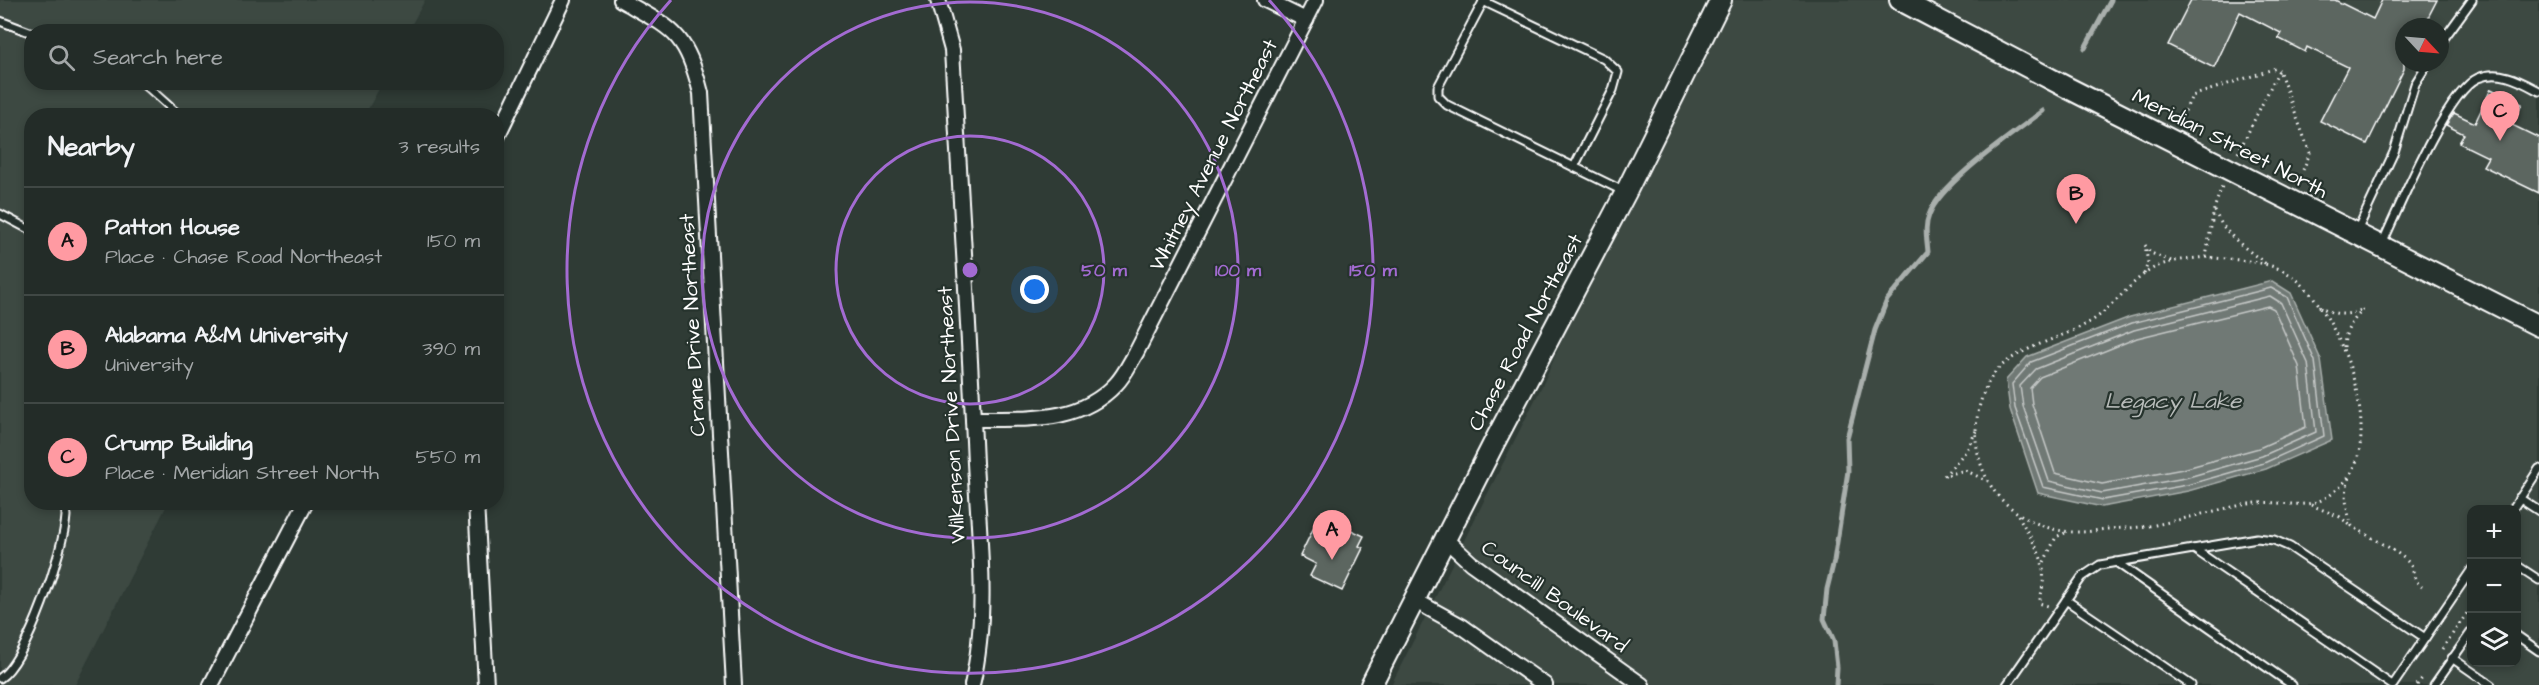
<!DOCTYPE html>
<html lang="en">
<head>
<meta charset="utf-8">
<style>
  :root { --surface:#232c28; --page:#2f3834; --text:#f1f3f6; --muted:#a3a7a8; --line:#404845; --accent:#ff9aa2 }
  body { margin:0; font-family:"Architects Daughter",sans-serif; background:var(--page); color:var(--text) }
  .controls { position:absolute; right:18px; bottom:18px; display:grid; overflow:hidden; border-radius:12px; box-shadow:0 3px 9px #0003 }
  .controls button { width:54px; height:54px; display:grid; place-items:center; padding:0; border:0; border-bottom:2px solid var(--line); background:var(--surface); color:var(--text); font:30px sans-serif }
  .compass { position:absolute; left:2395px; top:18px; width:54px; height:54px; border-radius:50%; background:var(--surface); box-shadow:0 3px 9px #0003; rotate:116deg }
  .you { position:absolute; left:1035px; top:290px; width:21px; height:21px; margin:-15px; border:4px solid #fff; border-radius:50%; background:#1a73e8; box-shadow:0 0 0 9px #1a73e833 }
  .badge { display:grid; place-items:center; width:39px; height:39px; border-radius:50%; background:var(--accent); color:#111; font-size:20px; font-weight:700 }
  .pin { position:absolute; translate:-50% -50px; filter:drop-shadow(0 2px 3px #0008) }
  .pin::after { content:''; position:absolute; top:32px; width:21px; height:18px; background:inherit; clip-path:polygon(0 0,100% 0,50% 100%) }
  .list { margin:0; padding:0; list-style:none }
  h2 { display:flex; justify-content:space-between; align-items:center; height:78px; margin:0; padding:0 24px; font-size:26px }
  h2 small { font-size:20px; font-weight:400; color:var(--muted) }
  .list li { display:grid; grid-template-columns:39px 1fr auto; gap:18px; align-items:center; box-sizing:border-box; height:108px; padding:0 24px; border-top:2px solid var(--line) }
  .list b { display:block; font-size:22px; white-space:nowrap }
  .list p { margin:0; font-size:20px; white-space:nowrap; color:var(--muted) }
  .list em { font-size:20px; font-style:normal; color:var(--muted) }
  .icon { flex:none; width:33px; height:33px; fill:none; stroke:currentColor; stroke-width:2; stroke-linecap:round; stroke-linejoin:round }
  .map { position:relative; flex:none; width:2539px; height:685px; overflow:hidden }
  .search { position:absolute; background:var(--surface); box-shadow:0 3px 9px #0003; left:24px; top:24px; width:480px; height:66px; display:flex; align-items:center; gap:15px; box-sizing:border-box; padding:0 21px; border-radius:24px; color:var(--muted); font-size:22px }
  .panel { position:absolute; background:var(--surface); box-shadow:0 3px 9px #0003; left:24px; top:108px; width:480px; height:402px; border-radius:24px }
  .map>svg:first-child { display:block }
  .built { fill:#3c4842; fill-rule:evenodd }
  .water { fill:#707975; stroke:#a9afac; stroke-width:1.5 }
  .lines { fill:none; stroke-linecap:round; stroke-linejoin:round }
  .shore { stroke:#c6c9c8; stroke-width:1.5 }
  .stream { stroke:#a9afac; stroke-width:5 }
  .building { fill:#5b6661; stroke:#fff; stroke-width:1.5 }
  .lane-casing { stroke:#fff; stroke-width:11 }
  .street-casing { stroke:#fff; stroke-width:18 }
  .secondary-casing { stroke:#fff; stroke-width:24 }
  .path { stroke:#fff; stroke-width:3; stroke-dasharray:1.5 4.5; stroke-linecap:butt }
  .lane { stroke:#26332d; stroke-width:7 }
  .street { stroke:#26332d; stroke-width:14 }
  .secondary { stroke:#26332d; stroke-width:20 }
  .ring { fill:none; stroke:#a36bd2; stroke-width:3 }
  .labels { text-anchor:middle; stroke-width:4.5; stroke-linejoin:round; paint-order:stroke }
  .street-label { font-size:21px; fill:#fff; stroke:#26332d }
  .water-label { font-size:22px; font-style:italic; fill:#b8bcba; stroke:#26332d }
  .centre { fill:#a36bd2; stroke:#26332d; stroke-width:3 }
  .ring-label { font-size:18px; text-anchor:middle; font-weight:bold; fill:#a36bd2; stroke:#26332d; stroke-width:4.5; stroke-linejoin:round; paint-order:stroke }
</style>
</head>
<body>
<div class="map">
<svg width="2539" height="685" viewBox="0 0 2539 685">
  <rect width="100%" height="100%" fill="#2f3b35"/>
  <filter id="ink" filterUnits="userSpaceOnUse"><feTurbulence type="fractalNoise" baseFrequency=".0167" numOctaves="2"/><feDisplacementMap in="SourceGraphic" scale="12" xChannelSelector="R" yChannelSelector="G"/><feConvolveMatrix kernelMatrix="1 2 1 2 8 2 1 2 1" color-interpolation-filters="sRGB"/></filter>
  <g filter="url(#ink)">
    <g class="built">
      <path d="M0 0H425L408 31 32 32V82L382 83 365 115 32 116V502L168 503 75 685H0Z"/>
      <path d="M1710 0H2539V685H1391L1543 384ZM2404 27H2440V63H2404ZM2472 510H2516V662H2472Z"/>
    </g>
    <path class="water" d="M2272 281 2291 293 2321 360 2332 440 2266 469 2188 491 2102 507 2038 493 2010 409 2006 380 2027 357 2130 317Z"/>
    <g class="lines">
      <g class="shore">
        <path d="M2271 288 2287 297 2315 361 2324 436 2264 463 2187 485 2103 500 2043 487 2015 408 2012 384 2031 362 2132 323Z"/>
        <path d="M2270 296 2281 303 2308 363 2316 432 2262 456 2185 478 2102 493 2049 481 2023 406 2020 386 2036 369 2134 330Z"/>
        <path d="M2268 306 2274 309 2299 366 2306 427 2259 448 2183 469 2102 484 2055 473 2032 404 2030 388 2040 377 2137 338Z"/>
      </g>
      <g class="stream">
        <path d="M2085 48 2111 0"/>
        <path d="M1836 685 1837 667 1834 641 1824 619 1827 589 1834 561 1848 471 1847 438 1875 330 1887 300 1928 252C1927 239 1924 227 1929 215 1940 183 2014 133 2043 111"/>
      </g>
    </g>
    <g class="building">
      <path d="M2191 0H2335L2373 19 2382 0H2437L2423 27H2404V69L2367 144 2320 121 2348 67 2307 47 2305 52 2278 38 2281 33 2240 12 2214 68 2168 45Z"/>
      <path d="M2491 89 2522 104 2512 125 2539 138V193L2483 166 2488 157 2459 143 2464 134 2446 125 2454 113 2475 123Z"/>
      <path d="M1316 523 1341 535 1345 527 1364 536 1359 546 1363 548 1342 591 1310 576 1316 564 1300 556Z"/>
    </g>
    <g class="lines">
      <defs>
        <g id="lane">
          <path d="M1484 0 1438 87V96L1447 105 1623 191"/>
          <path d="M1483 1 1604 59 1618 72 1613 90 1574 167"/>
          <path d="M0 21 32 33"/>
          <path d="M2440 44 2472 0"/>
          <path d="M142 82 180 116"/>
          <path d="M0 214 32 231"/>
          <path d="M2357 231 2394 152 2415 84 2428 63"/>
          <path d="M2382 244C2398 210 2447 91 2478 78 2500 69 2520 81 2539 91"/>
          <path d="M2519 498 2539 511"/>
          <path d="M2512 510 2539 469"/>
          <path d="M2194 549 2392 685"/>
          <path d="M2116 562 2292 685"/>
          <path d="M2516 565 2539 580"/>
          <path d="M2066 600 2191 685"/>
          <path d="M2516 635 2539 651"/>
          <path d="M2452 658 2491 685"/>
          <path d="M0 678C27 661 64 549 66 516 66 512 65 507 64 502"/>
          <path d="M2007 685 2082 577 2100 565 2257 538 2274 540 2290 547 2425 638"/>
          <path d="M2393 685 2472 569"/>
          <path d="M2434 685 2472 631"/>
        </g>
        <g id="street">
          <path d="M621 0C674 30 685 31 701 93L734 685"/>
          <path d="M938 0 952 50C960 187 969 325 975 463 979 537 989 613 972 685"/>
          <path d="M1265 0 1306 20"/>
          <path d="M496 139 563 0"/>
          <path d="M973 419C1025 418 1078 425 1116 384 1124 376 1130 363 1136 353L1316 0"/>
          <path d="M476 502 486 685"/>
          <path d="M1445 539 1471 563 1642 685"/>
          <path d="M1414 600 1463 627 1545 685"/>
          <path d="M211 685 306 502"/>
        </g>
        <g id="secondary">
          <path d="M1900 0 2066 87 2539 326"/>
          <path d="M1371 685 1495 441 1626 192 1721 0"/>
        </g>
      </defs>
      <use href="#lane" class="lane-casing"/>
      <use href="#street" class="street-casing"/>
      <use href="#secondary" class="secondary-casing"/>
      <g class="path">
        <path d="M2185 111 2192 96 2276 68 2279 70"/>
        <path d="M2238 153 2279 70 2310 153 2303 170"/>
        <path d="M2215 211C2224 235 2246 248 2266 264"/>
        <path d="M2206 257C2228 260 2253 259 2274 267 2307 277 2329 318 2342 347 2358 382 2373 447 2347 479 2313 520 2289 497 2249 504 2217 509 2186 519 2155 525 2139 528 2123 528 2107 529 2098 530 2089 532 2080 532 2050 533 2020 519 1999 497 1986 482 1977 459 1976 439 1975 416 1982 386 1998 369 2022 346 2060 339 2088 323 2115 308 2131 278 2158 266 2173 260 2190 259 2206 257L2214 209 2222 186"/>
        <path d="M2144 274 2148 263 2145 245 2151 253 2171 261"/>
        <path d="M2319 306C2336 316 2346 316 2364 309 2352 321 2344 331 2344 349"/>
        <path d="M1976 431 1967 450 1944 476 1965 470 1987 481"/>
        <path d="M2349 478C2344 496 2346 509 2352 526 2366 535 2399 551 2409 563 2416 572 2411 578 2422 587"/>
        <path d="M2311 505 2340 517 2350 525"/>
        <path d="M2018 515C2037 551 2051 560 2039 603L2048 606"/>
        <path d="M2044 562 2056 537 2065 533"/>
        <path d="M2442 649 2472 606"/>
        <path d="M2417 685 2423 677"/>
      </g>
      <use href="#lane" class="lane"/>
      <use href="#street" class="street"/>
      <use href="#secondary" class="secondary"/>
    </g>
  </g>
  <g class="ring">
    <circle cx="970" cy="270" r="134"/>
    <circle cx="970" cy="270" r="268"/>
    <path d="M1269 0A403 403 0 1 1 671 0"/>
  </g>
  <g class="labels">
    <g class="street-label">
      <text transform="translate(2230 143) rotate(27)" y="7">Meridian Street North</text>
      <text transform="translate(1213 155) rotate(-63)" y="7">Whitney Avenue Northeast</text>
      <text transform="translate(692 325) rotate(-93)" y="7">Crane Drive Northeast</text>
      <text transform="translate(1525 332) rotate(-62)" y="7">Chase Road Northeast</text>
      <text transform="translate(951 415) rotate(-93)" y="7">Wilkenson Drive Northeast</text>
      <text transform="translate(1555 596) rotate(36)" y="7">Councill Boulevard</text>
    </g>
    <g class="water-label">
      <text x="2173" y="408">Legacy Lake</text>
    </g>
  </g>
  <circle cx="970" cy="270" r="9" class="centre"/>
  <g class="ring-label">
    <text x="1104" y="276">50 m</text>
    <text x="1238" y="276">100 m</text>
    <text x="1373" y="276">150 m</text>
  </g>
</svg>
<div class="controls">
<button>+</button>
<button>−</button>
<button><svg class="icon" aria-label="layers" viewBox="0 0 24 24"><path d="M12 4l9 5-9 5-9-5zM3 14l9 5 9-5"/></svg></button>
</div>
<svg class="compass" viewBox="-18 -18 36 36"><path d="M0-13l5 13h-10z" fill="#e53935"/><path d="M0 13l5-13h-10z" fill="#a3a7a8"/></svg>
<div class="you"></div>
<div class="pin badge" style="left:1332px;top:560px">A</div>
<div class="pin badge" style="left:2076px;top:224px">B</div>
<div class="pin badge" style="left:2500px;top:141px">C</div>
<div class="search"><svg class="icon" aria-label="search" viewBox="0 0 24 24"><circle cx="10" cy="10" r="6"/><path d="M15 15l6 6"/></svg>Search here</div>
<section class="panel">
<h2>Nearby<small>3 results</small></h2>
<ul class="list">
<li><span class="badge">A</span><div><b>Patton House</b><p>Place · Chase Road Northeast</p></div><em>150 m</em></li>
<li><span class="badge">B</span><div><b>Alabama A&amp;M University</b><p>University</p></div><em>390 m</em></li>
<li><span class="badge">C</span><div><b>Crump Building</b><p>Place · Meridian Street North</p></div><em>550 m</em></li>
</ul>
</section>
</div>
</body>
</html>
